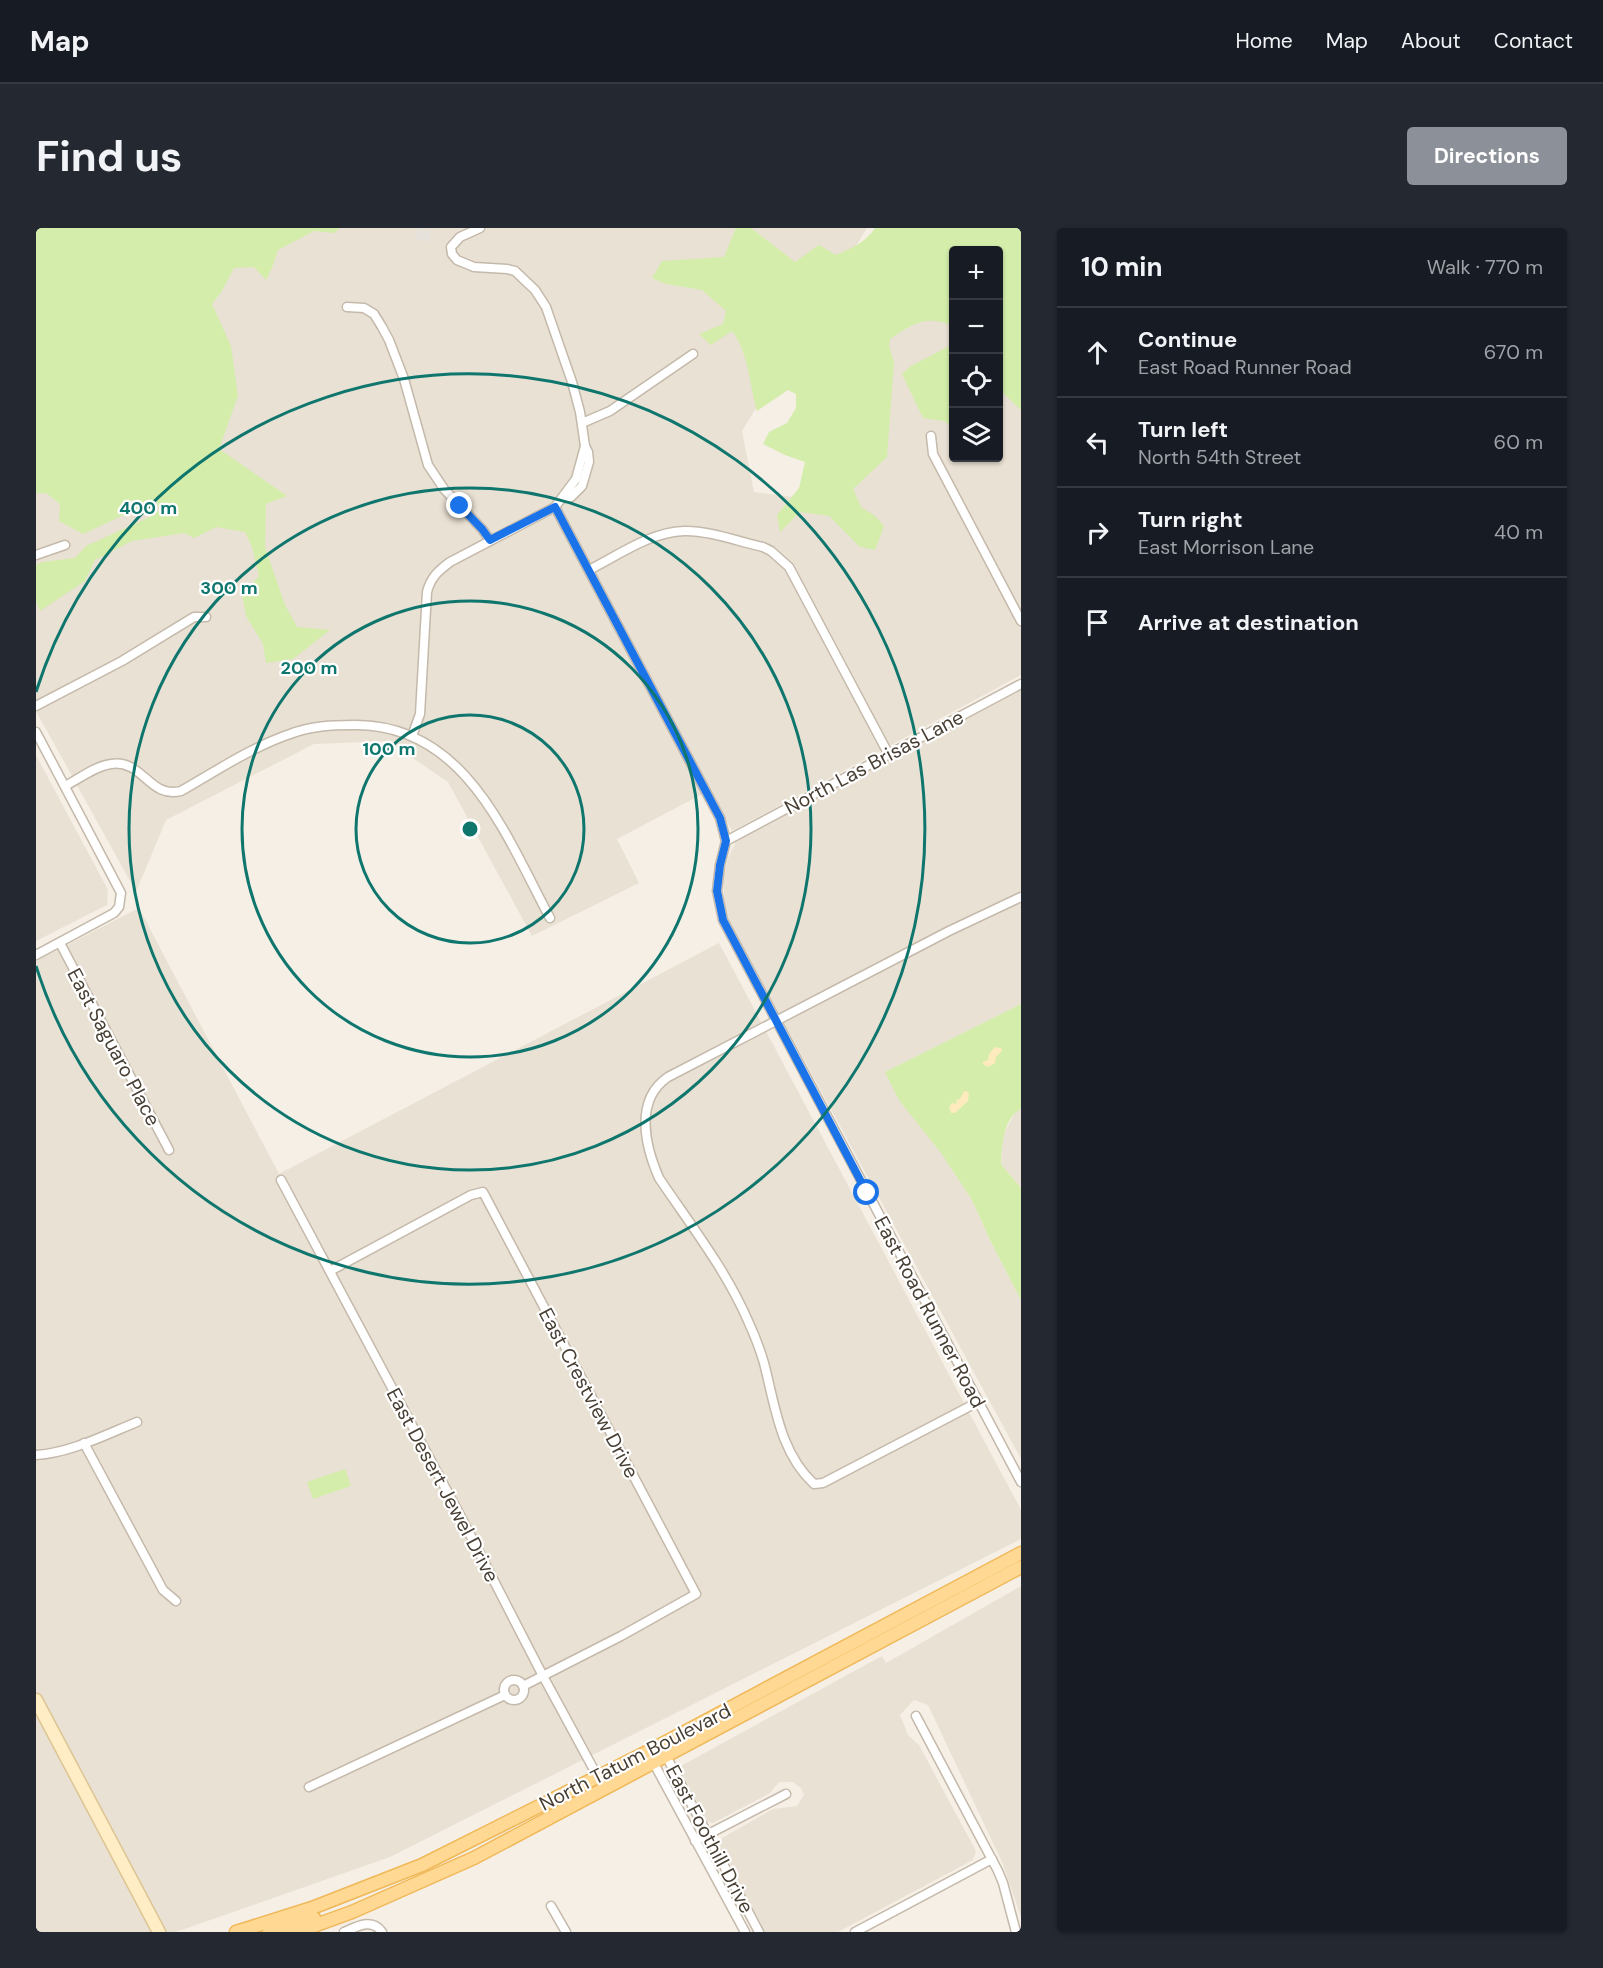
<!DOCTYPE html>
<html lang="en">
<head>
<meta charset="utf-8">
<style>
  :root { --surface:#171b24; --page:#242831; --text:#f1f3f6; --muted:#9ea1a6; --line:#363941; --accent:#8c9099 }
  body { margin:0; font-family:"DM Sans",sans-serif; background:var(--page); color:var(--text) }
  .controls { position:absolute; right:18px; top:18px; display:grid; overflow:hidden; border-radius:6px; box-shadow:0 2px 4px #0004 }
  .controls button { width:54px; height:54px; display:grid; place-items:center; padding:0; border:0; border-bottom:2px solid var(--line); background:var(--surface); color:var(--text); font:30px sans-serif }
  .stop { position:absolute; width:18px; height:18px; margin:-14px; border:4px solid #1a73e8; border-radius:50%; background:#fff }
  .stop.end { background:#1a73e8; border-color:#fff; box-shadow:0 2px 6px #0008 }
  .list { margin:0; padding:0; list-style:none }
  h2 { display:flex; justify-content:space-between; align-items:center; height:78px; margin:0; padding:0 24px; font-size:26px }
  h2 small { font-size:20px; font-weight:400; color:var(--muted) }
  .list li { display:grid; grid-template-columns:39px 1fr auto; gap:18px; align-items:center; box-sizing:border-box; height:90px; padding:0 24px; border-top:2px solid var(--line) }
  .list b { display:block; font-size:22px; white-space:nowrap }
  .list p { margin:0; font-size:20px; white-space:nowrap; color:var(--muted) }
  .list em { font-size:20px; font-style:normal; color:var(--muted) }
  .icon { flex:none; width:33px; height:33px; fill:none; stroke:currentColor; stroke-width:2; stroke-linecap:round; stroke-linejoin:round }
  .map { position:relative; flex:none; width:985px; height:1704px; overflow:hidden; border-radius:6px }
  header { display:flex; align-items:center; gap:36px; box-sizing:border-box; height:84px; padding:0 30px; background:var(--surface); border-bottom:2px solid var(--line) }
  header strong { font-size:28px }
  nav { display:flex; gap:33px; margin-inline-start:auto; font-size:21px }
  .intro { display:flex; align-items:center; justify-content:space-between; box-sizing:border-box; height:144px; padding:0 36px }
  h1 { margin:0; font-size:42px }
  .button { padding:15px 27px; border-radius:6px; background:var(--accent); color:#fff; font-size:21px; font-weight:700 }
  main { display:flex; gap:36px; padding:0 36px }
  aside { flex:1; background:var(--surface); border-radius:6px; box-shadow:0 2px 4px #0004 }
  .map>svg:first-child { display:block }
  .residential { fill:#e9e1d3 }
  .industrial { fill:#e7e1db }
  .green { fill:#d4edaa }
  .sand { fill:#fdebbd }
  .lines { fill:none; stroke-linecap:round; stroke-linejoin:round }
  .street-casing { stroke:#c4b9aa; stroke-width:11 }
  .secondary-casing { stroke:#ddc492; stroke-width:15 }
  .primary-casing { stroke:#f0b858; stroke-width:15 }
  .street { stroke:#fff; stroke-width:8 }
  .secondary { stroke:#ffedc5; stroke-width:12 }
  .primary { stroke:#ffd994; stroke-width:12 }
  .route { stroke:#1a73e8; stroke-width:8 }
  .ring { fill:none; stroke:#0f766e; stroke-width:3 }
  .labels { text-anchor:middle; stroke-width:4.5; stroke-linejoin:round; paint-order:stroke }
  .street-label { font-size:20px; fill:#483f34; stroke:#fff }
  .centre { fill:#0f766e; stroke:#fff; stroke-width:3 }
  .ring-label { font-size:18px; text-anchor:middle; font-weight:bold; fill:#0f766e; stroke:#fff; stroke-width:4.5; stroke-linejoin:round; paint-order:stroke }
</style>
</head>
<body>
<header>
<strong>Map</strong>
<nav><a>Home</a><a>Map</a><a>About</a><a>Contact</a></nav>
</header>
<div class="intro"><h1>Find us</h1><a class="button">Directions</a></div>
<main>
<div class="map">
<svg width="985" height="1704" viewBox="0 0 985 1704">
  <rect width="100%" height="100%" fill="#f5efe6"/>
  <g class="residential">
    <path d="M249 0H831L706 203 718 264 780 272 849 99 917 64 918 230H963V125L985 162V447L696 603 674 562 581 611 603 655 496 708 412 554 352 513 278 516 130 592 100 664 0 483V246L173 44Z"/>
    <path d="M985 462V776L961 789 905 925 936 972 954 1012 985 1072V1231L697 701 689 681 687 652 692 630 700 614Z"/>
    <path d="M0 527 72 662 71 677 0 713Z"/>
    <path d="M103 680 243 946 683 715 985 1282V1311L354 1629 140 1704H0V733Z"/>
    <path d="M985 881V960L965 936 967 908 979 884Z"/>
    <path d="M985 1358V1689L966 1634 892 1477 878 1472 864 1487 872 1507 883 1517 940 1623 937 1632 802 1704H729L684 1617 686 1610 737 1581 761 1578 768 1567 765 1560 757 1554H743L734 1565 677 1595 672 1594 643 1539 846 1428 850 1435Z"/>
  </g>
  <path class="industrial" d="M383 0 395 4 393 14 378 10Z"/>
  <g class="green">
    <path d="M0 0H304L298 5 278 3 242 22 236 40 230 52 218 39 198 40 186 63 176 76 195 118 202 168 183 221 251 268 230 276 229 319 249 377 261 399 294 402 257 431 230 435 227 416 210 388 206 367 223 348 216 319 209 304 180 299 158 310 148 305 96 313 59 332 49 353 4 383 0 373V337L6 334 39 330 50 318 114 289 124 282 120 272 47 306 23 293 24 276 10 265H0Z"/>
    <path d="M700 0H715L759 34 783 17 800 27C816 20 829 15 839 0H985V182L968 166 963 156V22H918L917 98C891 86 876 96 854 111L853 118 858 134 851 229 817 261 825 279 839 288 848 298 839 322 824 319 793 288 764 284 744 304 741 287 763 260 769 234 749 227 727 216 733 204 751 195 760 180V166L752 162 721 183C714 159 712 122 696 103L675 117 663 106 687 96 690 83 666 62 630 56 616 50 626 33 688 29Z"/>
    <path d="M917 116V167L913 169C918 179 919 188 915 198L908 193 887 190 866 146 875 138Z"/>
    <path d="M985 776V881C967 890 966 918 965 936L985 960V1072L954 1012 936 972 905 925 863 872 849 844Z"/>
    <path d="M309 1241 315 1258 277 1271 271 1254Z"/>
  </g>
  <g class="sand">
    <path d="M959 819 965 820 966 823 960 829 959 835 953 839 948 837 946 834 952 832 953 826Z"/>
    <path d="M928 863 933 864 932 873 919 885H915L913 879 916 875 921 876 920 872 924 871Z"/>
  </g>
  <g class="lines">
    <defs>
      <g id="street">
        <path d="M444 0 424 9 415 19 416 26 421 32 438 39 471 41 479 43 499 62 510 79 536 154 544 184 549 218 552 224 553 234 546 258 535 269 527 270"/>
        <path d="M311 79 328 80 338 86 346 99 353 112 368 151 392 237 408 261 446 301 454 312"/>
        <path d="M546 195 574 183 657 126"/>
        <path d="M895 208 897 226 985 393"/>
        <path d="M519 279 684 590 690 613 684 637 681 663 687 692 985 1254"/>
        <path d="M0 327 29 317"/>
        <path d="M553 342C583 327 614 304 648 303 671 302 704 314 727 319L735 323 753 339 853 527"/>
        <path d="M0 478 86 433 158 389H170"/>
        <path d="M0 504 85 665 83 679 78 685 0 727"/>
        <path d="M376 508 384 486 391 364C395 349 402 343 414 334L519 279 540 251 549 218"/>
        <path d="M29 558C43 551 59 538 75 536 107 531 113 571 145 563 180 543 216 519 254 506 275 498 296 497 317 497 429 495 470 608 514 690"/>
        <path d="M690 613 985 456"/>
        <path d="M24 715 133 922"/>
        <path d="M245 952 426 1291 507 1448 564 1553"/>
        <path d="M294 1043 435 967 447 964 660 1366 585 1408 487 1458"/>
        <path d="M942 1174 787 1255 778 1256C744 1225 739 1177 728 1135 724 1121 718 1106 712 1093 690 1042 654 996 623 950 609 918 598 872 632 849L913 703 985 669"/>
        <path d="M48 1215 127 1362 140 1373"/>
        <path d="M0 1227C34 1225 69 1207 101 1194"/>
        <circle cx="478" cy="1462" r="10"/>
        <path d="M880 1488 962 1643 967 1655 980 1704"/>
        <path d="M628 1524 723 1704"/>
        <path d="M615 1530 709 1704"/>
        <path d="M273 1559 469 1467"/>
        <path d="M659 1613 750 1566"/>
        <path d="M515 1678 530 1704"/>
        <path d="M308 1704C322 1698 336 1690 346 1704"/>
        <path d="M819 1704 956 1631"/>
      </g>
      <path id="secondary" d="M0 1472 123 1704"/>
      <g id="primary">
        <path d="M200 1704 276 1680 386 1637 611 1524 985 1325"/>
        <path d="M233 1704 278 1690"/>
        <path d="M261 1704 316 1684 438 1630 985 1339"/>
      </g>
    </defs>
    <use href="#street" class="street-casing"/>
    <use href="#secondary" class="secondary-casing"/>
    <use href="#primary" class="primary-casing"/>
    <use href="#street" class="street"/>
    <use href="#secondary" class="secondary"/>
    <use href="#primary" class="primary"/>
  </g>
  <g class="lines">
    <path class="route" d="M424 278 446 301 454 312 519 279 684 590 690 613 684 637 681 663 687 692 831 965"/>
  </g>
  <g class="ring">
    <circle cx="434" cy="601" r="114"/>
    <circle cx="434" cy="601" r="228"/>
    <circle cx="434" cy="601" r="341"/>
    <path d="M0 464A455 455 0 1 1 0 738"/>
  </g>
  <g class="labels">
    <g class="street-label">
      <text transform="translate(838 534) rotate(-28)" y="7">North Las Brisas Lane</text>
      <text transform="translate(78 819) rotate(62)" y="7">East Saguaro Place</text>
      <text transform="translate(894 1084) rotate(62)" y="7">East Road Runner Road</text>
      <text transform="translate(553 1165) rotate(62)" y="7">East Crestview Drive</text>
      <text transform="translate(407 1257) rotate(62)" y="7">East Desert Jewel Drive</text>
      <text transform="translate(599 1529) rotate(-27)" y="7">North Tatum Boulevard</text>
      <text transform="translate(674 1611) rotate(62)" y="7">East Foothill Drive</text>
    </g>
  </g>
  <circle cx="434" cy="601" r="9" class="centre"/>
  <g class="ring-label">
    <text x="112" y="286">400 m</text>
    <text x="193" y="366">300 m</text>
    <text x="273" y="446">200 m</text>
    <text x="353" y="527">100 m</text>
  </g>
</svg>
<div class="controls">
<button>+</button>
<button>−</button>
<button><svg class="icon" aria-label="locate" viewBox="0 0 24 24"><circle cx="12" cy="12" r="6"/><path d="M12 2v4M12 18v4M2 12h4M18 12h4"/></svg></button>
<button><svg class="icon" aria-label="layers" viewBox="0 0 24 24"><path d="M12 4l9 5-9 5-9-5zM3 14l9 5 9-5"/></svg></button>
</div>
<div class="stop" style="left:831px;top:965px"></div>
<div class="stop end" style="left:424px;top:278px"></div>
</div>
<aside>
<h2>10 min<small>Walk · 770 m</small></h2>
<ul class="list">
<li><svg class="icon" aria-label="ahead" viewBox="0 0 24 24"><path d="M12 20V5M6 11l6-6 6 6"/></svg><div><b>Continue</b><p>East Road Runner Road</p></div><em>670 m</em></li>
<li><svg class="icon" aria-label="left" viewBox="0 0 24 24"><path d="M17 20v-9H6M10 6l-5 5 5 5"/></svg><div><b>Turn left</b><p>North 54th Street</p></div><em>60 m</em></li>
<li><svg class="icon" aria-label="right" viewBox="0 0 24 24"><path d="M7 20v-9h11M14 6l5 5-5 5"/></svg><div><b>Turn right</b><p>East Morrison Lane</p></div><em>40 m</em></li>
<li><svg class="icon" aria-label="arrive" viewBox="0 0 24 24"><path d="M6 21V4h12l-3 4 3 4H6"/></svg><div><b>Arrive at destination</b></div></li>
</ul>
</aside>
</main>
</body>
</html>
